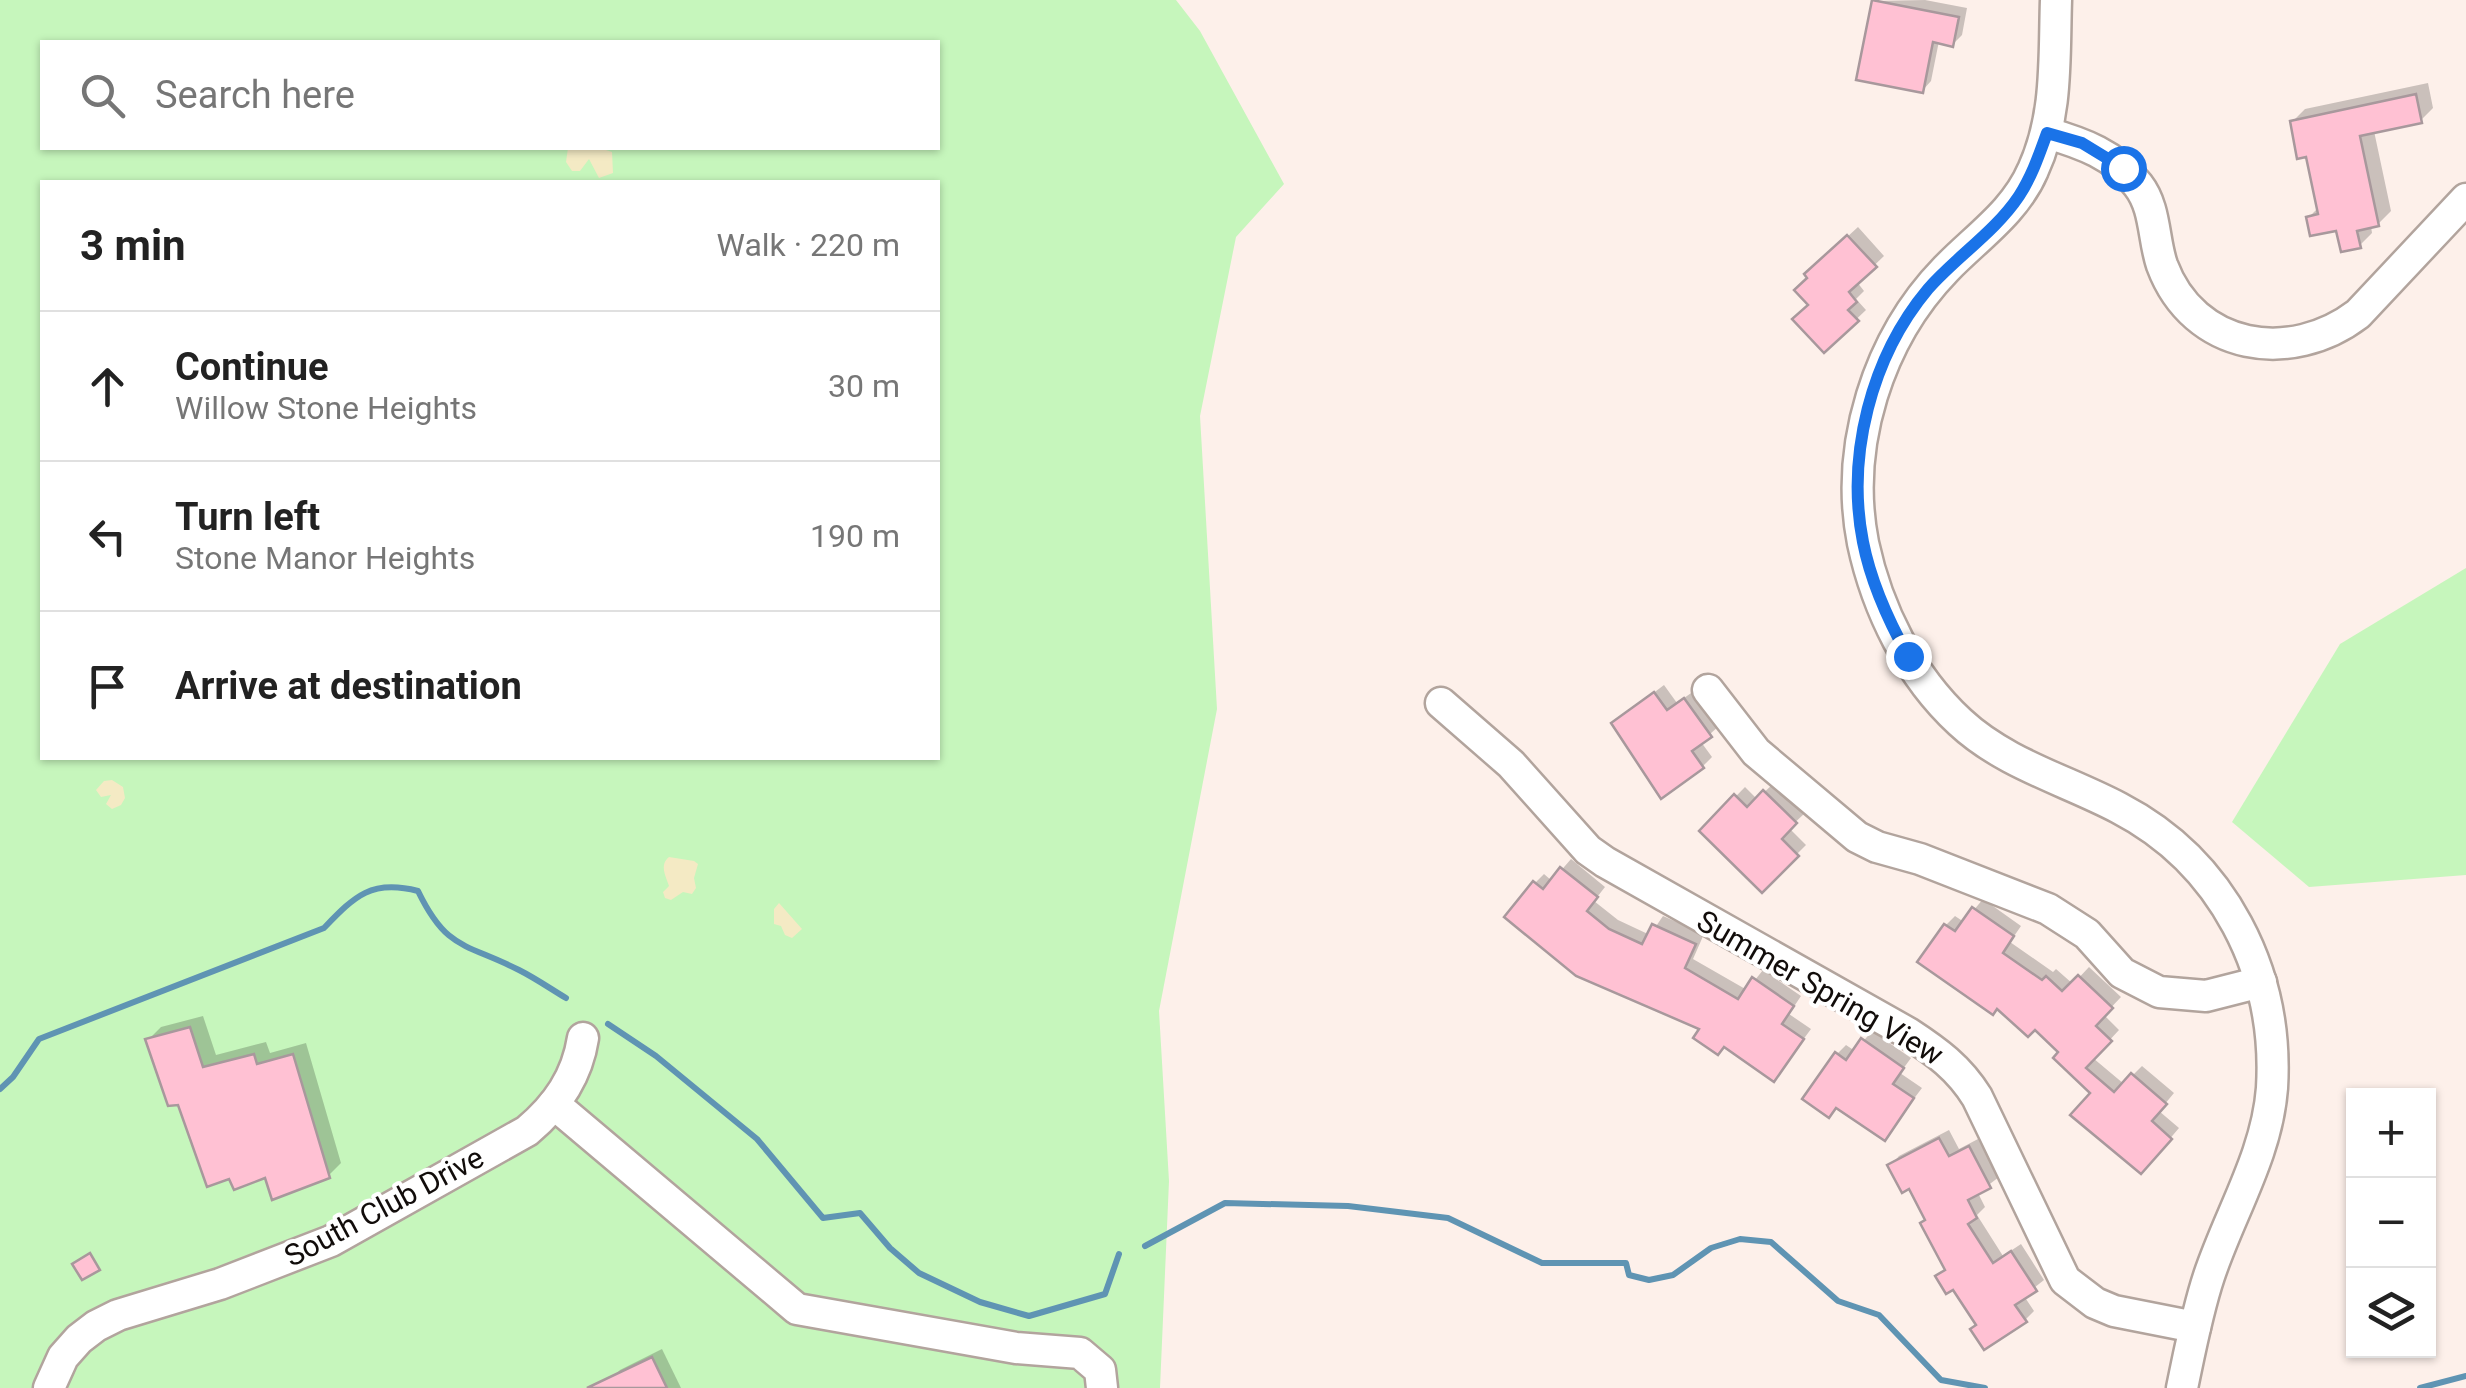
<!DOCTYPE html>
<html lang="en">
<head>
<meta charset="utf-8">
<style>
  :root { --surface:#fff; --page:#f2f2f2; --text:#222; --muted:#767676; --line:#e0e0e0 }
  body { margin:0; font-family:Roboto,sans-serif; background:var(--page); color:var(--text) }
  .controls { position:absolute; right:30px; bottom:30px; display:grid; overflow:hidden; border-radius:0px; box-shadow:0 2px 8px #0004 }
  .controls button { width:90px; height:90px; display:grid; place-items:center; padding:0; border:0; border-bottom:2px solid var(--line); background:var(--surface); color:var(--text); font:50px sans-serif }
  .stop { position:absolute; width:30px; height:30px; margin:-22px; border:8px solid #1a73e8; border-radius:50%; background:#fff }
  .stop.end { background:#1a73e8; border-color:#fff; box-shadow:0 2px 10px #0008 }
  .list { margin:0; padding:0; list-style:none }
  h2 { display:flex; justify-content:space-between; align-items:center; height:130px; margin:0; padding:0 40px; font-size:42px }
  h2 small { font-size:32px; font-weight:400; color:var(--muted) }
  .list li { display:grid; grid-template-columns:65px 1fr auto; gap:30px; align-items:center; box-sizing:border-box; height:150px; padding:0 40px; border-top:2px solid var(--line) }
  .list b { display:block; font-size:38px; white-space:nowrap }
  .list p { margin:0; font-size:32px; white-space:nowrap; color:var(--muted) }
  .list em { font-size:32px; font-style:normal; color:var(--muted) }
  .icon { flex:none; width:55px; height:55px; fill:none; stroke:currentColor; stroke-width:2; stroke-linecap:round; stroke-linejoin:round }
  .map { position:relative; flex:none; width:2466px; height:1388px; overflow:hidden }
  .search { position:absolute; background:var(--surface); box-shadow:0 2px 8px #0004; left:40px; top:40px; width:900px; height:110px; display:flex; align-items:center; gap:25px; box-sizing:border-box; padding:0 35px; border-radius:0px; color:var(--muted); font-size:38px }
  .panel { position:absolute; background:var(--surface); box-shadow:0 2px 8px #0004; left:40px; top:180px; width:900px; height:580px; border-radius:0px }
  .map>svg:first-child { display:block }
  .green { fill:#c6f6bc; fill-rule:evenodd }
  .sand { fill:#f4eac4 }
  .shadow { fill:#0003 }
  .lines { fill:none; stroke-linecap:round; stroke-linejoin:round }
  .stream { stroke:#5f94b3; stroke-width:6 }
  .building { fill:#ffc1d3; stroke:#a8989c; stroke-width:2.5 }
  .minor-casing { stroke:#b2a49d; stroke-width:35 }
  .minor { stroke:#fff; stroke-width:30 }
  .route { stroke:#1a73e8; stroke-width:12 }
  .labels { text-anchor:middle; stroke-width:8; stroke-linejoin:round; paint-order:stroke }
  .street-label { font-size:30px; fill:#110c0a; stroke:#fff }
</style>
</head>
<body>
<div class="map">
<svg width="2466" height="1388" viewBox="0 0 2466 1388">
  <rect width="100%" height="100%" fill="#fdf0ea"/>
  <g class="green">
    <path d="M0 0H1176L1200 31 1284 184 1236 237 1200 416 1217 709 1159 1011 1169 1181 1160 1388H0ZM42 42H938V148H42ZM42 182H938V758H42Z"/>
    <path d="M2466 568V875L2309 887 2232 822 2340 644Z"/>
  </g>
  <g class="sand">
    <path d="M568 148H600L612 152 613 173 599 178 589 159 580 171H572L566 162Z"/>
    <path d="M112 780 123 787 125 798 121 805 112 809 106 804 111 795 101 797 96 790 104 781Z"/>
    <path d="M669 857 694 861 698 864 694 878 696 888 692 894 683 892 671 900 665 898 663 892 669 886C666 876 659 865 669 857Z"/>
    <path d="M779 903 802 929 792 938 785 935 781 926 774 924V909Z"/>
  </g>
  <g class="shadow">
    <path d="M1925 0 1967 8 1962 35 1953 44 1939 41 1931 81 1922 91 1874 1Z"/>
    <path d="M2428 83 2433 108 2420 121 2374 131 2391 211 2378 224 2371 226 2372 233 2360 245 2338 228 2309 217 2319 207 2308 154 2292 122 2305 109Z"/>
    <path d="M1858 227 1884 256 1857 282 1864 291 1856 299 1866 310 1824 350 1811 304 1807 274Z"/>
    <path d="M1664 685 1677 703 1694 691 1719 726 1701 742 1712 757 1703 766 1614 723Z"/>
    <path d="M1774 783 1805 813 1789 828 1806 845 1762 889 1702 831 1745 787 1757 799Z"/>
    <path d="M1571 859 1605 887 1594 901 1618 920 1650 935 1663 916 1704 934 1693 959 1747 990 1763 970 1801 996 1789 1014 1811 1029 1774 1079 1703 1028 1535 883 1544 874 1552 881Z"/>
    <path d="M1983 899 2021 926 2010 942 2053 972 2056 969 2073 984 2089 967 2121 997 2104 1015 2119 1030 2093 1058 2124 1084 2142 1066 2174 1093 2159 1111 2179 1128 2150 1162 2061 1052 2035 1026 1921 961 1946 925 1955 916 1964 922Z"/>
    <path d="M203 1016 216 1055 266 1042 270 1053 306 1043 341 1163 328 1176 266 1175 180 1102 148 1040 161 1027Z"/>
    <path d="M1872 1031 1911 1058 1900 1073 1922 1088 1884 1138 1837 1054 1846 1045 1855 1051Z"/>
    <path d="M1949 1130 1959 1149 1978 1139 1999 1177 1978 1193 1985 1207 1977 1215 2003 1256 2021 1244 2044 1280 2024 1296 2034 1311 2025 1320 1978 1324 1953 1286 1938 1277 1947 1268 1928 1219 1910 1186 1890 1166 1899 1156Z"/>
    <path d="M662 1349 681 1388H615L611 1379 620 1370Z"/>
  </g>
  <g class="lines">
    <g class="stream">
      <path d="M608 1024 656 1056 757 1139 823 1218 860 1213 890 1248 919 1273 980 1302 1029 1316 1105 1294 1119 1254"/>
      <path d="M0 1089 13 1077 39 1039 324 928C355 896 371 879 418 891 447 951 466 943 519 970 535 978 551 989 566 998"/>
      <path d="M1145 1246 1225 1203 1348 1206 1448 1218 1542 1263H1626L1629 1275 1649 1280 1673 1275 1711 1248 1740 1239 1771 1242 1838 1301 1879 1315 1941 1380 1985 1388"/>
      <path d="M2420 1388 2466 1376"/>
    </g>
  </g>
  <g class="building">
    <path d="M1872 0 1959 17 1953 47 1933 42 1923 93 1856 80Z"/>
    <path d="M2416 94 2422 123 2360 136 2379 226 2357 231 2361 248 2341 252 2336 231 2310 236 2306 217 2318 214 2306 157 2297 159 2290 121Z"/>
    <path d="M1847 235 1877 267 1849 292 1857 302 1848 310 1859 321 1824 353 1792 319 1808 305 1794 290 1807 278 1804 274Z"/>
    <path d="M1654 692 1667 710 1684 698 1712 737 1692 751 1704 768 1661 799 1611 723Z"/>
    <path d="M1763 790 1797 823 1782 839 1799 856 1762 893 1699 831 1734 794 1747 807Z"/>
    <path d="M1560 867 1598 897 1587 911 1609 929 1642 944 1652 924 1696 944 1685 968 1738 999 1752 977 1794 1006 1782 1024 1804 1039 1774 1082 1724 1047 1718 1055 1693 1038 1699 1029 1576 976 1504 917 1533 881 1543 889Z"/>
    <path d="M1972 907 2014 936 2003 953 2042 980 2046 976 2062 991 2078 975 2113 1008 2096 1026 2112 1041 2086 1068 2114 1092 2131 1073 2167 1104 2152 1121 2172 1139 2141 1174 2070 1115 2090 1093 2053 1058 2058 1052 2035 1030 2028 1037 1997 1009 1993 1015 1917 962 1944 924 1955 931Z"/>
    <path d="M190 1027 203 1067 254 1054 257 1064 293 1054 330 1178 272 1200 265 1178 234 1190 229 1179 207 1187 178 1105 168 1106 145 1039Z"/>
    <path d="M1861 1038 1904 1068 1893 1084 1914 1098 1885 1141 1836 1108 1829 1118 1802 1099 1835 1052 1846 1060Z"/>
    <path d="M1939 1138 1949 1156 1969 1146 1991 1188 1968 1200 1977 1218 1968 1224 1993 1263 2011 1251 2037 1291 2015 1305 2027 1322 1984 1350 1970 1329 1976 1325 1953 1290 1946 1294 1935 1276 1945 1270 1920 1223 1925 1220 1909 1189 1902 1193 1887 1165Z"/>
    <path d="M90 1253 100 1270 82 1280 72 1264Z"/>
    <path d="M652 1357 667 1388H587Z"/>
  </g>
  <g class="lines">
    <defs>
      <g id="minor">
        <path d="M2056 0C2054 58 2058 116 2033 170 2015 212 1977 237 1946 269 1878 339 1844 446 1863 543 1877 609 1910 676 1960 722 2005 764 2066 780 2119 808 2223 862 2279 972 2272 1088 2267 1155 2230 1213 2209 1276 2197 1312 2190 1350 2182 1388"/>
        <path d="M2047 133C2082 143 2115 155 2138 185 2156 208 2153 239 2162 265 2194 351 2291 365 2358 314L2466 199"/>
        <path d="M1708 690 1756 752 1857 837 1877 847 1920 859 2048 909 2087 934 2122 973 2159 992 2206 996 2261 982"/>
        <path d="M1441 703 1511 764 1588 850 1605 862 1908 1033C1937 1052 1959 1068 1977 1097L2065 1280 2095 1303 2114 1311 2195 1327"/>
        <path d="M554 1104 797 1309 1016 1348 1080 1353 1100 1370 1102 1388"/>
        <path d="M49 1388 63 1357 79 1339 96 1326 118 1315 220 1284 331 1241 527 1131C557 1106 577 1077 583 1038"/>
      </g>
    </defs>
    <use href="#minor" class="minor-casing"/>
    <use href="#minor" class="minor"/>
  </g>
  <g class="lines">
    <path class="route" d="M1908 656C1888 620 1871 583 1863 542 1846 456 1871 357 1928 289 1956 257 1995 232 2019 196 2032 176 2039 155 2047 133L2082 143 2123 168"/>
  </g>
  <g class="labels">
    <g class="street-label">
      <text transform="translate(1820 988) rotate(30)" y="10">Summer Spring View</text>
      <text transform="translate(384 1207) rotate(-28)" y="10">South Club Drive</text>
    </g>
  </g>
</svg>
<div class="controls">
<button>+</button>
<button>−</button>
<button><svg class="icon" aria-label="layers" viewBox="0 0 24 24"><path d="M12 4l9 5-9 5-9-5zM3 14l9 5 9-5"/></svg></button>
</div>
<div class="stop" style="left:2123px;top:168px"></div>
<div class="stop end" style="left:1908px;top:656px"></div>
<div class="search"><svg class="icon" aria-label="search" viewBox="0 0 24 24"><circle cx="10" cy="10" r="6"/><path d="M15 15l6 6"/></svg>Search here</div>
<section class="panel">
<h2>3 min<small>Walk · 220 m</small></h2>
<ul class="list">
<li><svg class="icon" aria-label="ahead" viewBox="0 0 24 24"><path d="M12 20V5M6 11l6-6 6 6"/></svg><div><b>Continue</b><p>Willow Stone Heights</p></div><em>30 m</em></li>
<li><svg class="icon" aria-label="left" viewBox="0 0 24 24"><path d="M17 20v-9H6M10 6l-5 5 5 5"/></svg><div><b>Turn left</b><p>Stone Manor Heights</p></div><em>190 m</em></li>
<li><svg class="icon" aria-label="arrive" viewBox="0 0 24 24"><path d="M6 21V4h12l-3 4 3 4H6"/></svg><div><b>Arrive at destination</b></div></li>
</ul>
</section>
</div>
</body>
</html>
